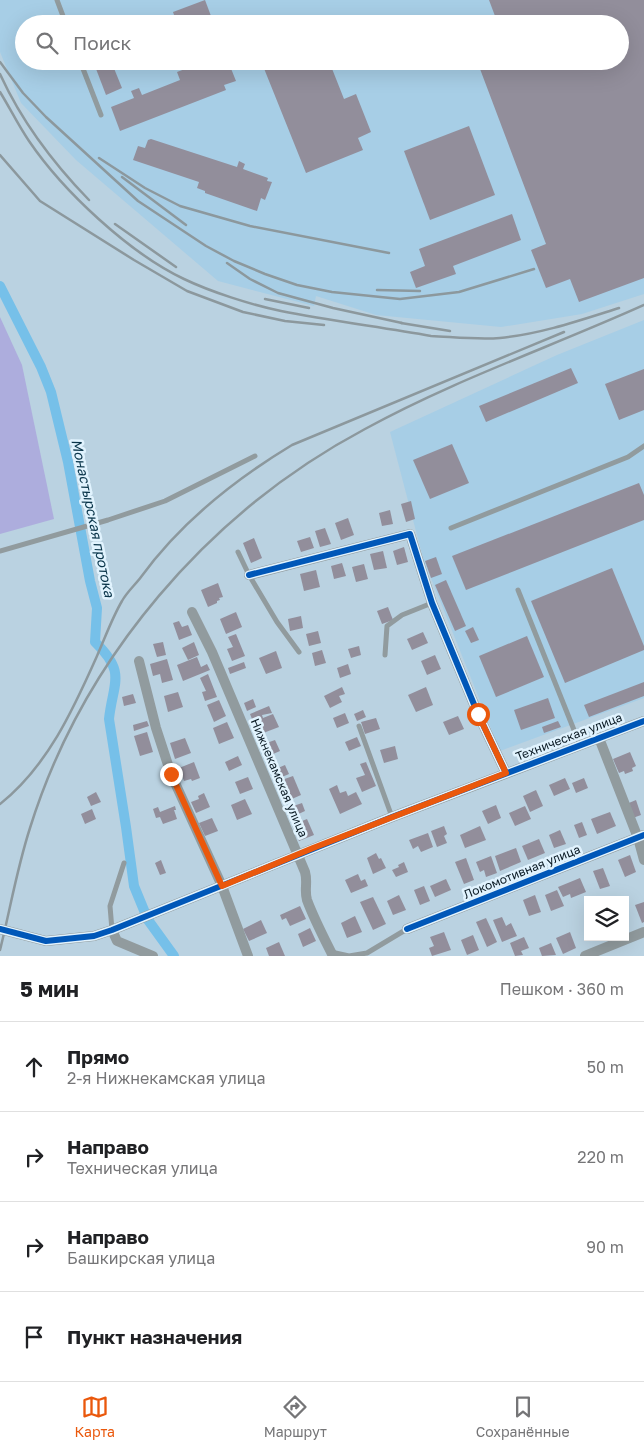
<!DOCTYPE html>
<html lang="ru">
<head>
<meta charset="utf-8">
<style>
  :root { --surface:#fff; --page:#f6f6f6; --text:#202124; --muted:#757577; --line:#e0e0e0; --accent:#ea580c }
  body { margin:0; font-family:"Golos Text",sans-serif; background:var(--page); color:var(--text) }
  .controls { position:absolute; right:15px; bottom:15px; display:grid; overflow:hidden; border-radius:0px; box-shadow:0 5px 20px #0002 }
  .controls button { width:45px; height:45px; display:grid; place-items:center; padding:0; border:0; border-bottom:1px solid var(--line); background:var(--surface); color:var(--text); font:25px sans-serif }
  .stop { position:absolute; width:15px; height:15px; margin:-11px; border:4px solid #ea580c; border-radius:50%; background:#fff }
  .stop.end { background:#ea580c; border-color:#fff; box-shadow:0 1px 5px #0008 }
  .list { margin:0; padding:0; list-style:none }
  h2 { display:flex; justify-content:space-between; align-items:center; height:65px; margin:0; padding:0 20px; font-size:21px }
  h2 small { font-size:16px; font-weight:400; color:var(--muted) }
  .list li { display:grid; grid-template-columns:32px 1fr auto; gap:15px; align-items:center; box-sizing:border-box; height:90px; padding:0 20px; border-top:1px solid var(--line) }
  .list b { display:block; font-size:19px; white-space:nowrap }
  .list p { margin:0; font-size:16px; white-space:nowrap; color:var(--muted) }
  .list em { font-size:16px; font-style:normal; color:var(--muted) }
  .icon { flex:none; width:28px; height:28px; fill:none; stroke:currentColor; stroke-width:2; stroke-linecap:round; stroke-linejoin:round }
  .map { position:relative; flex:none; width:644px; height:956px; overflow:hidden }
  .search { position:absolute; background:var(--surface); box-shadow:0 5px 20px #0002; left:15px; right:15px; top:15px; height:55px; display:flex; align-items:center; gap:12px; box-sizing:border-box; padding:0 18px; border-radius:28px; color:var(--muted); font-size:19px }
  .sheet { height:425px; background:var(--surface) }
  nav { display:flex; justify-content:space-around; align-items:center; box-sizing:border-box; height:70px; border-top:1px solid var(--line); background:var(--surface); font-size:14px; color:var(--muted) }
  nav a { display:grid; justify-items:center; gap:2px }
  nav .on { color:var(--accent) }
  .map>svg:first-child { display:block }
  .built { fill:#a7cee6; fill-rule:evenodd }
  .green { fill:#adaddd }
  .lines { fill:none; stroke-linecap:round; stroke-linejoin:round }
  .canal { stroke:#76c0e9; stroke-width:10 }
  .building { fill:#928e9b }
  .service { stroke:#919b9e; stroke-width:5 }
  .minor { stroke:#919b9e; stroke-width:10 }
  .rail { stroke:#8c989d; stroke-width:2.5 }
  .cycleway-casing { stroke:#e1f3fe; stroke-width:9 }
  .cycleway { stroke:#0057b8; stroke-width:6 }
  .route { stroke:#ea580c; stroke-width:6 }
  .labels { text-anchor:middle; stroke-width:5; stroke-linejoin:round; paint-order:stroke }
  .street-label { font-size:12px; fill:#0a1a24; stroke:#e1f3fe }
  .water-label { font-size:14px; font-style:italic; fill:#0a354a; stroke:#e1f3fe }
</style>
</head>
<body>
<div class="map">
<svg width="644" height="956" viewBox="0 0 644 956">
  <rect width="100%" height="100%" fill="#bad2e1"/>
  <g class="built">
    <path d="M0 0H644V294L582 314 501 327 376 315 316 296 314 306 218 281 76 160 21 103 0 52ZM24 24H620V61H24Z"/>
    <path d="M644 320V698L500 751 423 558 390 432 557 355Z"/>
  </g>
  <path class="green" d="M0 317 22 365 54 519 0 534Z"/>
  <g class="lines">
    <path class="canal" d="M0 286 41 367 51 392 68 462 90 581 97 608 95 642C127 673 113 682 109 719L126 827 134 886 148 920 174 956"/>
  </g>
  <g class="building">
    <path d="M205 0 214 24H177L173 12Z"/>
    <path d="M489 0H644V278L579 302 570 279 546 288 531 250 546 244 477 61H620V24H498Z"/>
    <path d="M93 61H111L122 88 106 95Z"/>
    <path d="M191 61H228L236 81 224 85 226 90 120 131 111 107 134 98 131 91 139 88 142 95 180 80 177 72 193 66Z"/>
    <path d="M261 61H329L344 99 356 94 371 132 358 138 363 150 306 173Z"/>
    <path d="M469 126 495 195 430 220 404 151Z"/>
    <path d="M151 139 237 167 239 161 245 164 243 169 268 178 267 181 272 182 265 200 261 198 257 211 205 193V191L197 188 199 182 133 160 138 146 145 148 148 140Z"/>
    <path d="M512 214 521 240 453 266 456 274 416 288 410 272 425 266 419 249Z"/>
    <path d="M571 368 578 383 486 422 479 406Z"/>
    <path d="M644 369V410L619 420 605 384Z"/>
    <path d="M452 444 469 483 430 499 413 460Z"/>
    <path d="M639 483 644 495V520L466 590 452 556Z"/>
    <path d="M411 501 415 519 406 522 401 504Z"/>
    <path d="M390 510 393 524 382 526 379 513Z"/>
    <path d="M348 518 354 535 341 540 335 523Z"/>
    <path d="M325 528 331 544 320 547 315 531Z"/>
    <path d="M310 537 314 548 301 552 297 541Z"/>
    <path d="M254 538 262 558 251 563 243 543Z"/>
    <path d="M404 547 408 562 397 565 393 551Z"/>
    <path d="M383 551 387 568 374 570 370 554Z"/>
    <path d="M436 557 442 574 431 578 425 561Z"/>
    <path d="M342 563 346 576 334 579 331 566Z"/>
    <path d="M364 564 368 579 356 582 352 567Z"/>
    <path d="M612 568 644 646V650L565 683 531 601Z"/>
    <path d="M316 570 320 587 304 591 300 574Z"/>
    <path d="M446 580 466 626 455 631 435 585Z"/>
    <path d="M218 583 223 597 219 598 220 600 217 601V603L208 607 201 590Z"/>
    <path d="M388 607 393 620 382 624 377 611Z"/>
    <path d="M236 612 242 627 226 634 220 619Z"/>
    <path d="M301 616 303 628 290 631 288 619Z"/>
    <path d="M179 621 182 627 188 625 192 635 179 640 173 623Z"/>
    <path d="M473 627 479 640 471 643 465 631Z"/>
    <path d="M318 631 321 643 309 646 306 634Z"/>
    <path d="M423 632 428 643 412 650 407 639Z"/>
    <path d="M236 634 245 656 232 661 227 649 233 647 228 637Z"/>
    <path d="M527 636 544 677 496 697 479 656Z"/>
    <path d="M163 642 166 655 157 657 153 644Z"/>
    <path d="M194 642 199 655 188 660 182 648Z"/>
    <path d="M359 646 361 655 351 658 348 649Z"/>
    <path d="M322 650 326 663 315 666 312 653Z"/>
    <path d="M276 651 282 668 266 674 259 658Z"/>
    <path d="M435 655 441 669 427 675 421 661Z"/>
    <path d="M197 657 201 667 207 664 210 670 183 681 177 665Z"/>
    <path d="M167 659 173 680 162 683 160 674 153 676 150 664Z"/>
    <path d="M244 662 246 668 230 674 228 668Z"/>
    <path d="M348 664 351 674 340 678 337 668Z"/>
    <path d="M208 674 217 697 205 701 202 692 206 691 200 678Z"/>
    <path d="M644 682V696L589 717 584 705Z"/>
    <path d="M342 687 345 694 339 696 342 702 330 708 324 696Z"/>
    <path d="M426 687 433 705 416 712 408 695Z"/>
    <path d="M178 692 183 707 168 712 164 696Z"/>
    <path d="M133 694 136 703 124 706 122 697Z"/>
    <path d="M548 698 555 718 521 730 514 710Z"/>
    <path d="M253 699 256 707 247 711 244 703Z"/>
    <path d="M219 700 226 716 214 722 207 705Z"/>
    <path d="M269 706 272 713 262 715 263 718 273 714 279 727 258 735 255 726 259 724 257 721 260 719 259 716 252 719 250 714Z"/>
    <path d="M363 710 366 717 357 721 354 714Z"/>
    <path d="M345 713 349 723 337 728 333 718Z"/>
    <path d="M458 716 464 729 449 735 443 722Z"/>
    <path d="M376 718 380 729 365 734 361 722Z"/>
    <path d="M147 721 149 726 134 731 133 725Z"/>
    <path d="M558 721 561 727 544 733 542 727Z"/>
    <path d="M227 722 234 738 219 744 213 728Z"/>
    <path d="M147 732 153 752 140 756 134 736Z"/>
    <path d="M357 737 361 746 349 751 345 742Z"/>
    <path d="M185 738 191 753 175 759 170 743Z"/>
    <path d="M275 740 280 751 266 757 261 745Z"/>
    <path d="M395 746 398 759 384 763 380 750Z"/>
    <path d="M630 752 636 766 632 768 633 771 625 774 624 771 619 773 613 759Z"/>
    <path d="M238 756 242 765 229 771 225 762Z"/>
    <path d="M194 762 200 778 192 781 191 779 184 781 179 768Z"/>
    <path d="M366 762 376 786 362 792 356 778 365 775 360 764Z"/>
    <path d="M285 765 289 774 275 780 271 771Z"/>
    <path d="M293 776 301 795 285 802 276 782Z"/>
    <path d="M248 777 253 789 240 794 235 782Z"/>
    <path d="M565 778 570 789 554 796 549 785Z"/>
    <path d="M584 778 588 788 576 793 572 783Z"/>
    <path d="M337 785 340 793 346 791 348 796 356 792 362 804 340 814 329 789Z"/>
    <path d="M536 790 543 806 530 812 523 796Z"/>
    <path d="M96 792 101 802 91 806 87 797Z"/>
    <path d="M204 793 210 807 196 813 191 802 199 799 198 796Z"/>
    <path d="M245 799 252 814 237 820 231 805Z"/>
    <path d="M636 800 641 815 630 819 624 805Z"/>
    <path d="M302 803 305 811 292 817 288 808Z"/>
    <path d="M496 805 501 818 488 824 482 811Z"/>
    <path d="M175 806 176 810H174L177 819 163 824 160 817 156 818 153 809 158 807 160 812Z"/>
    <path d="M525 806 531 819 515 826 509 813Z"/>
    <path d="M92 809 96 819 85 824 81 814Z"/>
    <path d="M610 812 616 826 597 834 591 819Z"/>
    <path d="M212 818 218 831 205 836 199 823Z"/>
    <path d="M307 819 314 835 299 841 292 825Z"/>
    <path d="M582 822 587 835 579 838 574 825Z"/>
    <path d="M444 826 447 834 444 836 447 843 437 847 431 831Z"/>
    <path d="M480 826 486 840 465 848 460 835Z"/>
    <path d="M560 830 566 844 554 848 549 835Z"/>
    <path d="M428 833 433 847 421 852 418 846 413 849 409 840Z"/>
    <path d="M539 839 545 853 528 860 522 846Z"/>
    <path d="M516 848 521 862 500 871 495 856Z"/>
    <path d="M376 853 379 859 381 858 386 868 373 874 367 858Z"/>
    <path d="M630 855 636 872 625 877 618 860Z"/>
    <path d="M491 856 497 873 486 877 484 870 480 872 476 862Z"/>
    <path d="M466 858 474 880 464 884 455 862Z"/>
    <path d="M161 860 166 873 160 875 155 863Z"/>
    <path d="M404 862 408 872 396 877 392 870 399 867 398 865Z"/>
    <path d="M603 868 610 886 600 889 593 871Z"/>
    <path d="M358 874 361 881 365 879 368 886 351 893 345 880Z"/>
    <path d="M580 878 586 892 571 898 570 894 563 897 558 887Z"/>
    <path d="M446 879 451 890 435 897 430 886Z"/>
    <path d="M424 886 430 901 420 905 414 890Z"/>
    <path d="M557 890 564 906 551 911 545 895Z"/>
    <path d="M399 895 406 910 393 915 387 901Z"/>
    <path d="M535 895 541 912 529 916 523 900Z"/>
    <path d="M373 897 386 924 373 930 360 902Z"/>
    <path d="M644 902V922L642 923 635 905Z"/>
    <path d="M300 906 306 919 290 926 286 918 282 920 280 915Z"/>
    <path d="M355 916 362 932 347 938 341 923Z"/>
    <path d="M502 917 506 926 511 923 517 936 502 942 493 920Z"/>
    <path d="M486 918 497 942 487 947 476 922Z"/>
    <path d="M261 920 267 933 249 941 243 929Z"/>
    <path d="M310 928 316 941 303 947 298 934Z"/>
    <path d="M444 932 451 950 432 956 429 948 434 946 430 937Z"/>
    <path d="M570 932 576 948 563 954 556 938Z"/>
    <path d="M473 935 479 950 467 955 461 940Z"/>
    <path d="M524 937 529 948 521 951 523 955 515 956 510 943Z"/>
    <path d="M279 942 285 956H269L266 948Z"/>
    <path d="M551 943 556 955 542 956 539 948Z"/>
  </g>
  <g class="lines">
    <g class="service">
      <path d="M57 0 66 24"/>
      <path d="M80 61 101 115"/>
      <path d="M451 528 628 457 644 446"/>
      <path d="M0 551 108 520 165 501 255 456"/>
      <path d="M238 552 249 575 277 622 299 652"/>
      <path d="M518 590 580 745"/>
      <path d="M385 655 387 626 402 615 432 603"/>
      <path d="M359 726 392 817"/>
      <path d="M112 930 110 906 124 863"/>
      <path d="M331 952 349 956 367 953 407 929"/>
    </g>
    <g class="minor">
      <path d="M249 575 410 534 432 603 478 714 506 773"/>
      <path d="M192 612 212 652 305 872C308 882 304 890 307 900 314 919 324 938 333 956"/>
      <path d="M139 661 156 728 171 774 222 886 248 956"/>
      <path d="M599 738 638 838 644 860"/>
      <path d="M0 929 46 941 94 936 112 930 392 817 644 721"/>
      <path d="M407 929 644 835"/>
      <path d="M112 930 117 941 153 956"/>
      <path d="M585 956 644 932"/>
    </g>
    <g class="rail">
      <path d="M0 62 23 93 46 117 138 201 206 246 234 261 265 274 297 285 332 292 400 299 459 292 534 269"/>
      <path d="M0 74C21 120 54 164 89 200"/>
      <path d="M0 92C10 108 18 125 29 141 63 191 129 253 184 279 211 292 252 305 281 311 331 321 381 327 431 336 453 337 478 340 500 338 541 334 581 320 619 308"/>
      <path d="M0 155 40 201 134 260 187 291 243 312 285 321 324 325"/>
      <path d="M99 158 145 188 180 206 250 226 389 253"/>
      <path d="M122 177 186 225"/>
      <path d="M115 224 176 267"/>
      <path d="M227 263 250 279 278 293 333 308 402 323"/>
      <path d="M377 290 420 291"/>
      <path d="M265 299 309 308"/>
      <path d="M401 323 450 331"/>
      <path d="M0 804C47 767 73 710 97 656 105 638 112 618 122 601 127 592 135 585 141 577 181 522 234 480 292 445L564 332"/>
      <path d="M0 950C10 910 17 868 30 828 83 658 209 512 365 429 454 380 551 347 644 305"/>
    </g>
    <defs>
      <g id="cycleway">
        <path d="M249 575 410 534 432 603 478 714 506 773"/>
        <path d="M0 929 46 941 94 936 112 930 392 817 644 721"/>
        <path d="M407 929 644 835"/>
      </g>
    </defs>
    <use href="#cycleway" class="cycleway-casing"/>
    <use href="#cycleway" class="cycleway"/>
  </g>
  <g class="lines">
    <path class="route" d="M171 774 222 886 313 848 506 773 478 714"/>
  </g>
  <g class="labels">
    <g class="street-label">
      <text transform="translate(569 737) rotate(-21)" y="4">Техническая улица</text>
      <text transform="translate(279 778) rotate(67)" y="4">Нижнекамская улица</text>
      <text transform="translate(522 872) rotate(-22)" y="4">Локомотивная улица</text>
    </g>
    <g class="water-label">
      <text transform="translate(93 518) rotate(78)" y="5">Монастырская протока</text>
    </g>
  </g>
</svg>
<div class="controls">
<button><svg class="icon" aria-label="layers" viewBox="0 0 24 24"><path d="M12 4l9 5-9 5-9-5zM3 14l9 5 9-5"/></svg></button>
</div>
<div class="stop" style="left:478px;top:714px"></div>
<div class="stop end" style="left:171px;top:774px"></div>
<div class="search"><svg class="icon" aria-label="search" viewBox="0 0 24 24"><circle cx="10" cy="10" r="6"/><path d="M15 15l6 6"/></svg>Поиск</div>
</div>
<section class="sheet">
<h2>5 мин<small>Пешком · 360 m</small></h2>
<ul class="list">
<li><svg class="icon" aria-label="ahead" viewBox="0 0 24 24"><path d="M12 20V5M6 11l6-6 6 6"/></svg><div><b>Прямо</b><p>2-я Нижнекамская улица</p></div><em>50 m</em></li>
<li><svg class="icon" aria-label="right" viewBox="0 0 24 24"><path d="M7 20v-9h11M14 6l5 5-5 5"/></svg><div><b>Направо</b><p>Техническая улица</p></div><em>220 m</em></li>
<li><svg class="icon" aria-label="right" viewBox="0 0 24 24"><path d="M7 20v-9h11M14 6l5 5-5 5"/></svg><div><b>Направо</b><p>Башкирская улица</p></div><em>90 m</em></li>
<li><svg class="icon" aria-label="arrive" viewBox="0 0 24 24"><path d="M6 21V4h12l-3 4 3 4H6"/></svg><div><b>Пункт назначения</b></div></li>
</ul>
</section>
<nav>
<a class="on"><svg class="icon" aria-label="map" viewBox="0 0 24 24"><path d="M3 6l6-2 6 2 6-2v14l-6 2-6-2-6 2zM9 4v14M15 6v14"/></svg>Карта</a>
<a><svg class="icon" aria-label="directions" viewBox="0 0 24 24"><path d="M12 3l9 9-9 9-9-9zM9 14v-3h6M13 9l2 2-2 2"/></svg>Маршрут</a>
<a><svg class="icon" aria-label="saved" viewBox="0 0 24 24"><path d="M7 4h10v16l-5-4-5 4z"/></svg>Сохранённые</a>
</nav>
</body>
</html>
